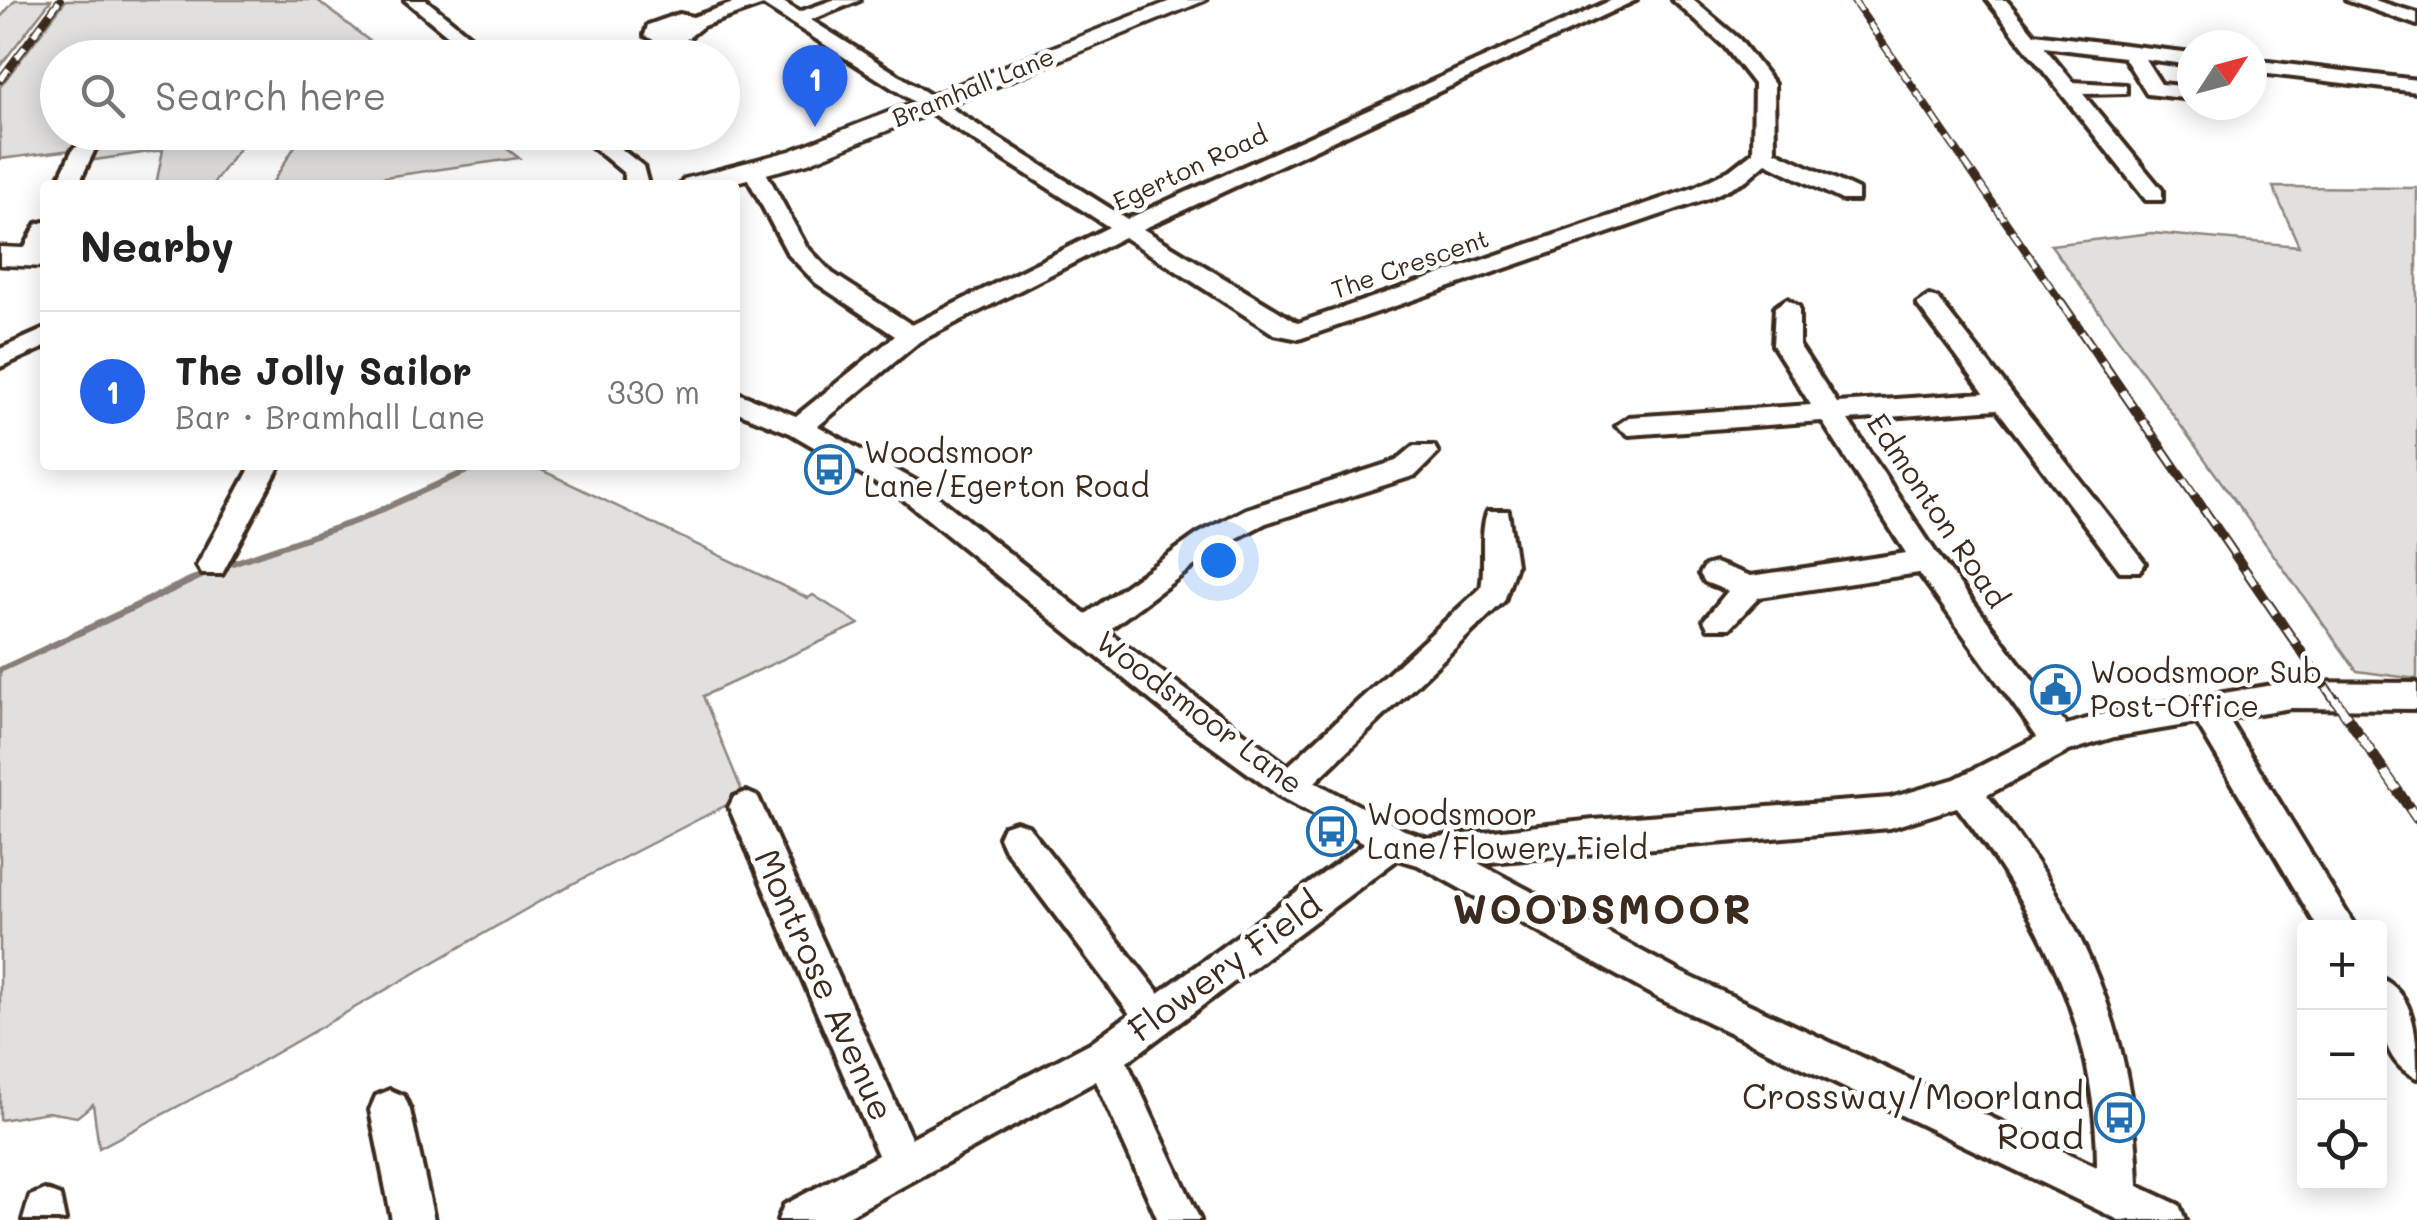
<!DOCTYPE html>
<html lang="en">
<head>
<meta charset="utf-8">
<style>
  :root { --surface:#fff; --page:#f2f2f2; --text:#222; --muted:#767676; --line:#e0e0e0; --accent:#2563eb }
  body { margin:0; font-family:Mali,sans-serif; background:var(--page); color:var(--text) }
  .controls { position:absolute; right:30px; bottom:30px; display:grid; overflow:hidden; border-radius:10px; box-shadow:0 5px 25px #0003 }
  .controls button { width:90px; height:90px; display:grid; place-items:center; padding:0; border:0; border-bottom:2px solid var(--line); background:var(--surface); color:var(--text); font:50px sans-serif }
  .compass { position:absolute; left:2177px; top:30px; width:90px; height:90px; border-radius:50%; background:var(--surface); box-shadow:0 5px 25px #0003; rotate:54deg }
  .you { position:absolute; left:1218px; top:560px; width:35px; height:35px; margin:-25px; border:8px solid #fff; border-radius:50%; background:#1a73e8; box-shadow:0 0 0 15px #1a73e833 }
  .badge { display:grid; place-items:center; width:65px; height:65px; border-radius:50%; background:var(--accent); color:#fff; font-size:32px; font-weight:700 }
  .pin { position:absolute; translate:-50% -82px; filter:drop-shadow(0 2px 5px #0008) }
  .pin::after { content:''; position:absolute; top:52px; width:35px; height:30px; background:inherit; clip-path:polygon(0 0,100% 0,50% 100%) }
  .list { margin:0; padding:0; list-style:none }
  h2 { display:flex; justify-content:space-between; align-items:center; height:130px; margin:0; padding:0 40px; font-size:42px }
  h2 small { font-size:32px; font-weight:400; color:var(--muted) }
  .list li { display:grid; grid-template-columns:65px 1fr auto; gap:30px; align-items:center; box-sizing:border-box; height:160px; padding:0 40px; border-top:2px solid var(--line) }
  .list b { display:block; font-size:38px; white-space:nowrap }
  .list p { margin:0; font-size:32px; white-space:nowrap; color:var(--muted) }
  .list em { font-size:32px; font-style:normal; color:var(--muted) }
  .icon { flex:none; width:55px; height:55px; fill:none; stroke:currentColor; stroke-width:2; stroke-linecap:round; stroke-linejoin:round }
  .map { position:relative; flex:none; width:2417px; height:1220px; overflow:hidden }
  .search { position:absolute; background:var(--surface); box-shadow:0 5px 25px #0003; left:40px; top:40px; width:700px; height:110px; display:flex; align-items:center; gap:25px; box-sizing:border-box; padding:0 35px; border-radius:55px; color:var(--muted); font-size:38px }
  .panel { position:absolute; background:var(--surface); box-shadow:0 5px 25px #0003; left:40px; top:180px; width:700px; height:290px; border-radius:10px }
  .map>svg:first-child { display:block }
  .green { fill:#e2e0de; stroke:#8e857e; stroke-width:2.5 }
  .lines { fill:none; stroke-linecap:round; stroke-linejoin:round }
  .stream { stroke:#887e77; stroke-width:6 }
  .minor-casing { stroke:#3b2a1e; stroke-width:8 }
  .major-casing { stroke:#3b2a1e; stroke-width:7 }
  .minor { fill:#fff; fill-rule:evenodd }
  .major { fill:#fff; fill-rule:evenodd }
  .rail-far2-casing { stroke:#3b2a1e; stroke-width:8 }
  .rail-far1-casing { stroke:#3b2a1e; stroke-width:10 }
  .rail-casing { stroke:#3b2a1e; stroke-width:11 }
  .rail-far2 { stroke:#fff; stroke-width:5; stroke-dasharray:14; stroke-linecap:butt }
  .rail-far1 { stroke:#fff; stroke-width:6; stroke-dasharray:18; stroke-linecap:butt }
  .rail { stroke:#fff; stroke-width:8; stroke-dasharray:22; stroke-linecap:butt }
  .labels { text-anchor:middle; stroke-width:9; stroke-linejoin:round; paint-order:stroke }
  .far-street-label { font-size:25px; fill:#3b2a1e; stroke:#fff }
  .poi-label { font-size:30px; fill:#3b2a1e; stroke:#fff; text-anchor:start }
  .street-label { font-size:30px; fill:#3b2a1e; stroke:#fff }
  .near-street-label { font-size:35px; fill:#3b2a1e; stroke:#fff }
  .near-poi-label { font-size:35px; fill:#3b2a1e; stroke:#fff; text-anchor:end }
  .district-label { font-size:40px; font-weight:bold; letter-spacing:2.5px; fill:#3b2a1e; stroke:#fff }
</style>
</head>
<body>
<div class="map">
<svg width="2417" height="1220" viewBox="0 0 2417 1220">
  <rect width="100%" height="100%" fill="#fff"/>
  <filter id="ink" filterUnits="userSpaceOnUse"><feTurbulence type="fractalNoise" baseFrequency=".01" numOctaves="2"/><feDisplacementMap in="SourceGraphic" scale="20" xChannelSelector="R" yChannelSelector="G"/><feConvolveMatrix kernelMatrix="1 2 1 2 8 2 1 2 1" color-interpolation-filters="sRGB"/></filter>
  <g filter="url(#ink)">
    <g class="green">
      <path d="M15 0H51L0 66V18Z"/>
      <path d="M66 0H317L390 57 58 58V132L271 133 250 134 212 185H156L163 150 81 162 80 149 0 159V87Z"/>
      <path d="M303 133H486L519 158 328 185H271Z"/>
      <path d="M2273 187 2417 188V679L2357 671 2051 245 2152 233 2299 246Z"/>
      <path d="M480 465H531L808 598 813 595 859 624 703 696 744 796 549 896 241 1073 99 1148 93 1104 77 1117 48 1112 0 1120V668L190 578 359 520Z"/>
    </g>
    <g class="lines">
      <g class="stream">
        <path d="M221 567 359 520 480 465"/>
        <path d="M0 670 210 572"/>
      </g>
      <defs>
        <g id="minor">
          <path d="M405 0H426L497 58H475Z"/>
          <path d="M742 0H780L799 12 833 0H860L811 20 1127 219 1612 0H1636L1143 229 1298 323 1693 188 1730 170 1753 152 1754 84 1725 47 1673 0H1693L1739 39 1774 84 1775 151 1858 190V200H1842L1766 163 1746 180 1709 198 1299 339 1274 334 1124 237 920 341 818 426 923 485 1086 614 1198 534 1246 509 1396 461 1414 446H1434L1438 453 1416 475 1266 523 1218 548 1107 631 1288 766 1481 588C1486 565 1479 528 1488 511H1508L1516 565 1504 601 1315 782 1404 830 1428 838 1594 820 1890 798 1955 779 2037 737 1919 573 1759 597 1730 628H1708L1704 620 1728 591 1705 582 1700 574 1705 566 1715 563 1751 576 1906 553 1822 421 1629 435 1616 426 1629 417 1811 405 1773 345 1775 307 1787 299 1799 307V345L1837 403 1984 393 1917 304 1929 296 1938 299 2145 563 2140 571H2120L1997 409 1848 420 1936 553 2066 725 2114 711 2291 682 2417 683V709L2291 708 2228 718 2356 928H2318L2197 723 2114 737 2069 751 1987 795C2083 915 2135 1032 2138 1186L2179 1205 2185 1220H2119L1656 997 1418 865 1398 859 1127 1062 1200 1220H1158L1096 1081 841 1220H778L784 1205 878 1155 729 807 734 797 746 792 758 797 911 1138 1090 1043 1130 1014 1004 848 999 837 1004 826 1016 822 1028 826 1159 993 1365 843 1278 795 1170 716 903 499 790 433 735 411V392L796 416 895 336 816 283 788 254 743 170 746 165H762L806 246 832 273 912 325 1109 227 763 5 703 26 683 42 655 41 645 35 648 25 679 14 693 17ZM1957 807C2040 915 2098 1029 2097 1167L1682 973 1478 863 1890 828Z"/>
          <path d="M1987 0H2006L2034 34 2192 53V65L2145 59 2161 84 2192 87V99L2147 94 2124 57 2044 47 2073 82 2126 85V93L2083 94 2162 190V200H2146Z"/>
          <path d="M2346 0H2374L2417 13V25Z"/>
          <path d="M2252 60 2417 80V92L2252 72Z"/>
          <path d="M575 132H599L643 166 648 185H626L624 173Z"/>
          <path d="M84 143 95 149 78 185H56L73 149Z"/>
          <path d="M45 222V253L39 263H23L19 258 37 224Z"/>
          <path d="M45 329V347L0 367V349Z"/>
          <path d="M252 465H280L222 574H202L197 566Z"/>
          <path d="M2380 978C2417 994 2417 1042 2417 1078 2379 1062 2378 1013 2380 978Z"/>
          <path d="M390 1090 404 1096 410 1110 434 1220H392L370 1110 376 1096Z"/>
          <path d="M45 1190 60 1196 65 1220H23L30 1196Z"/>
        </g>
        <g id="major">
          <path d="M1173 0H1206L808 163 725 185H680L684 179 790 151Z"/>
          <path d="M0 247 45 249V267L0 265Z"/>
        </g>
      </defs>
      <use href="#minor" class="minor-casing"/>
      <use href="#major" class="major-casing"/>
      <use href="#minor" class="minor"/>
      <use href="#major" class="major"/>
      <defs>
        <g id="rail-far2">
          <path d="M1853 0 2063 305"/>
          <path d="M0 80 60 0"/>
        </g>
        <path id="rail-far1" d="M2061 302 2336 702"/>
        <path id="rail" d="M2335 699 2417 819"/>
      </defs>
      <use href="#rail-far2" class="rail-far2-casing"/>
      <use href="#rail-far1" class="rail-far1-casing"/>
      <use href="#rail" class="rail-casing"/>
      <use href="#rail-far2" class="rail-far2"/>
      <use href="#rail-far1" class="rail-far1"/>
      <use href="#rail" class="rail"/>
    </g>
  </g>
  <defs>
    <symbol id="bus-ring" viewBox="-11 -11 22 22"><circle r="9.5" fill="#fff" stroke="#1f6fb2" stroke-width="1.5"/><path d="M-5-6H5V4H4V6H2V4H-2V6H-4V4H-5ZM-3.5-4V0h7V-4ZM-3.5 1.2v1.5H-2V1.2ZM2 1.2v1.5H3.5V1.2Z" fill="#1f6fb2"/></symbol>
    <symbol id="civic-ring" viewBox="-11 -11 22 22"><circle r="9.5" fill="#fff" stroke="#1f6fb2" stroke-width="1.5"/><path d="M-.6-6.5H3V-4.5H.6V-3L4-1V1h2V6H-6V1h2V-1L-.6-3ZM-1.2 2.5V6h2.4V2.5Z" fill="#1f6fb2"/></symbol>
  </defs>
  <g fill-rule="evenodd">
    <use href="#bus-ring" x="802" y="442" width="55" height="55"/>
    <use href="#civic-ring" x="2028" y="662" width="55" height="55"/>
    <use href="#bus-ring" x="1304" y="804" width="55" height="55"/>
    <use href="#bus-ring" x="2092" y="1090" width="55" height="55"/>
  </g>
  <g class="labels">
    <g class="far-street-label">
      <text transform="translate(973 87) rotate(-22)" y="9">Bramhall Lane</text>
      <text transform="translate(1190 168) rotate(-25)" y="9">Egerton Road</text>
      <text transform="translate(1410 264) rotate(-19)" y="9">The Crescent</text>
    </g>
    <g class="poi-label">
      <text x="864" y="463">Woodsmoor<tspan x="864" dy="34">Lane/Egerton Road</tspan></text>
      <text x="2090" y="683">Woodsmoor Sub<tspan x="2090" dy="34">Post-Office</tspan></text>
      <text x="1367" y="825">Woodsmoor<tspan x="1367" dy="34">Lane/Flowery Field</tspan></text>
    </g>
    <g class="street-label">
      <text transform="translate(1937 511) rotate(56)" y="10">Edmonton Road</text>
      <text transform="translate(1199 713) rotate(37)" y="10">Woodsmoor Lane</text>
    </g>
    <g class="near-street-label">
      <text transform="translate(1225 967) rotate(-36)" y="12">Flowery Field</text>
      <text transform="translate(824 985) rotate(66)" y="12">Montrose Avenue</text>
    </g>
    <g class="near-poi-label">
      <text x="2084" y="1109">Crossway/Moorland<tspan x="2084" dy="40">Road</tspan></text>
    </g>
    <g class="district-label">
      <text x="1603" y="924">WOODSMOOR</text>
    </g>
  </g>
</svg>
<div class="controls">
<button>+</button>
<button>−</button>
<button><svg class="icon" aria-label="locate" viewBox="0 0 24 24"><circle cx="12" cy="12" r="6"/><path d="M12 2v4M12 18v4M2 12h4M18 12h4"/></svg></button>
</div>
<svg class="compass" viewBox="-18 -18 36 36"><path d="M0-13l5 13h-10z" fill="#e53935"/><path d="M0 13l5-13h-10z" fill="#767676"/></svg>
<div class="you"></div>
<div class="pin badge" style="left:815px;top:127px">1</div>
<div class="search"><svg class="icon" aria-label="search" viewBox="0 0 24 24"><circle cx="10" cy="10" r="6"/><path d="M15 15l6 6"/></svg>Search here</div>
<section class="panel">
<h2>Nearby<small></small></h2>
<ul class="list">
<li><span class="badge">1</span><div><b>The Jolly Sailor</b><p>Bar · Bramhall Lane</p></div><em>330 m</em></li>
</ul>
</section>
</div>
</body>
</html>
